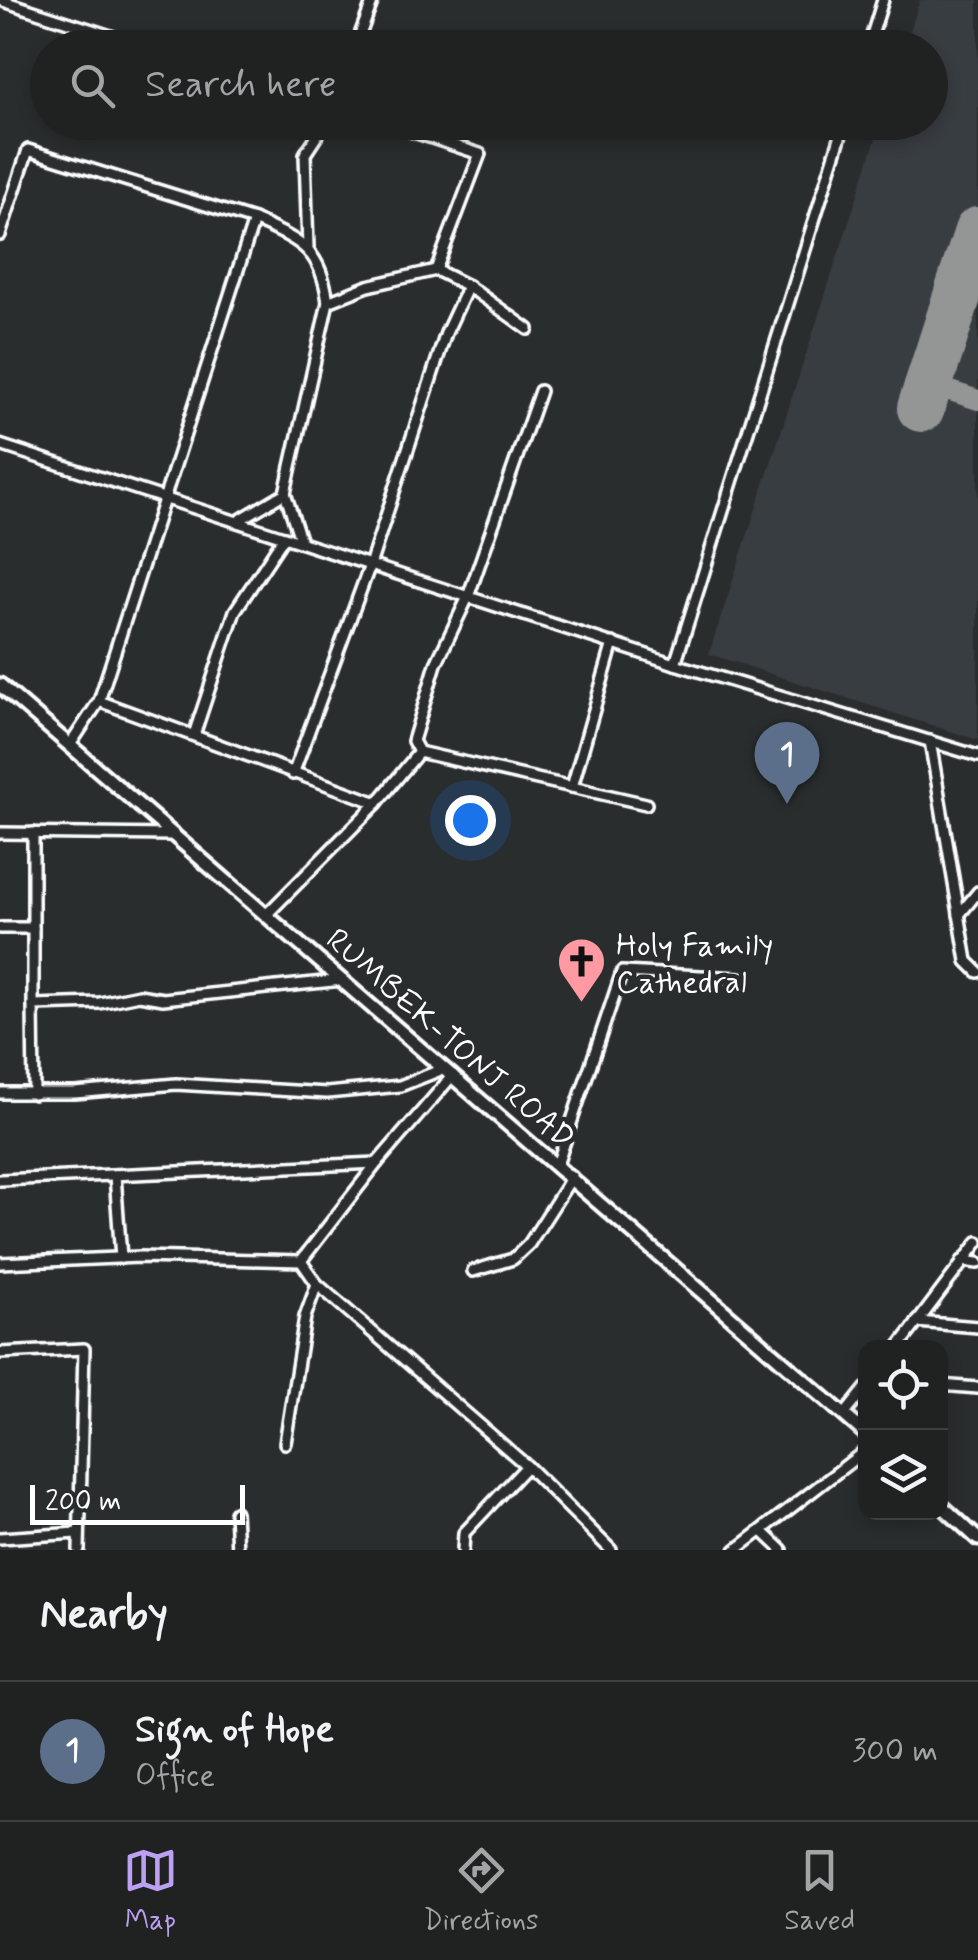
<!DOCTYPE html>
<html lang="en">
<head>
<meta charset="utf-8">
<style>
  :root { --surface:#202222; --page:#2d2f2f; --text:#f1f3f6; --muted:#a2a4a5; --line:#3d3f40; --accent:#bca0f2 }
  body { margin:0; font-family:Mynerve,sans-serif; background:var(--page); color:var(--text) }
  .controls { position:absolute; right:30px; bottom:30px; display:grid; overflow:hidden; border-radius:20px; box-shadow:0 5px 15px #0003 }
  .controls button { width:90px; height:90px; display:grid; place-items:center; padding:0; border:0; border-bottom:2px solid var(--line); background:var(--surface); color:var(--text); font:50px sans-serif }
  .scale { position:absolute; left:30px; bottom:25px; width:215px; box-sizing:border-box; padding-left:10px; border:5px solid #fff; border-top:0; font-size:28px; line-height:35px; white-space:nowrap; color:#fff; -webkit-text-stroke:8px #2a2d2e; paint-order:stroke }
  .you { position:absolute; left:470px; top:820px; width:35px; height:35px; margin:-25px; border:8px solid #fff; border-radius:50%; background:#1a73e8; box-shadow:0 0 0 15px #1a73e833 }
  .badge { display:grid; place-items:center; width:65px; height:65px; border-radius:50%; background:var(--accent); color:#fff; font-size:32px; font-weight:700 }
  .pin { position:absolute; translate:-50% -82px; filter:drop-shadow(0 2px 5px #0008) }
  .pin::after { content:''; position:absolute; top:52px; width:35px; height:30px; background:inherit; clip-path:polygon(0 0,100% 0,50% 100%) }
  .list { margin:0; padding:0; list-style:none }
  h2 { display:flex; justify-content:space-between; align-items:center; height:130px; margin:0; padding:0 40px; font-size:42px }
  h2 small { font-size:32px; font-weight:400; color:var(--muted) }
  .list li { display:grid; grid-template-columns:65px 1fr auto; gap:30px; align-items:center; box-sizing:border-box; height:140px; padding:0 40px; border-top:2px solid var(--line) }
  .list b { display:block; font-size:38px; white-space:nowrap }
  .list p { margin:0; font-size:32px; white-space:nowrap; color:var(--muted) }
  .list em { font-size:32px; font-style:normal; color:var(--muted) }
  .icon { flex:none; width:55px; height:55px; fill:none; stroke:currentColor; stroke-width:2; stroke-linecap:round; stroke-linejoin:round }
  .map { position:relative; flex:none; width:978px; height:1550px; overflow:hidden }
  .search { position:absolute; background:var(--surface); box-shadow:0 5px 15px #0003; left:30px; right:30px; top:30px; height:110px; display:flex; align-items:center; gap:25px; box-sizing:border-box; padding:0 35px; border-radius:55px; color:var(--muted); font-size:38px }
  .sheet { height:270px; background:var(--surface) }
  nav { display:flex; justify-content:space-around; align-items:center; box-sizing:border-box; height:140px; border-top:2px solid var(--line); background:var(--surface); font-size:28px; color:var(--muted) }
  nav a { display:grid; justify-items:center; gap:5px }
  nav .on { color:var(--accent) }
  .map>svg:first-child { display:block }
  .built { fill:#393d43 }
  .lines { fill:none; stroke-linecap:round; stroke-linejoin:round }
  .taxiway { stroke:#949696; stroke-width:20 }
  .runway { stroke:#949696; stroke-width:48 }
  .minor-casing { stroke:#fff; stroke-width:16 }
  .major-casing { stroke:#fff; stroke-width:19 }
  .minor { stroke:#2a2d2e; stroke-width:9 }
  .major { stroke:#2a2d2e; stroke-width:11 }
  .labels { text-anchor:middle; stroke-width:9; stroke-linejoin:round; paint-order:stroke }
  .poi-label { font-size:32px; fill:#fff; stroke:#2a2d2e; text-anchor:start }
  .street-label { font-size:32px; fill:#fff; stroke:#2a2d2e }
</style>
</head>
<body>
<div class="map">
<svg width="978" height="1550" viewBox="0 0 978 1550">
  <rect width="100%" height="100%" fill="#2a2d2e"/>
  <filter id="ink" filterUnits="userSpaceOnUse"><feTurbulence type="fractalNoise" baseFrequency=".01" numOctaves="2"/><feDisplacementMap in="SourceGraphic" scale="20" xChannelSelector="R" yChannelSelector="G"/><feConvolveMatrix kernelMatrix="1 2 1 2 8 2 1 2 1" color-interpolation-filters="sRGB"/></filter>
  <g filter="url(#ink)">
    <path class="built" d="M920 0H978V740L709 654 881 123 930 122V48L905 47Z"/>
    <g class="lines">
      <path class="taxiway" d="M929 384 978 400"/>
      <path class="runway" d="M921 408 978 231"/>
      <defs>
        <g id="minor">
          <path d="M0 0 148 48"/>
          <path d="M355 48 373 0"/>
          <path d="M868 48 883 0"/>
          <path d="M383 122 480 154 436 270 468 286 528 329"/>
          <path d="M254 220C300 241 321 248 328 302L368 286 436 270"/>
          <path d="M0 235 28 150 254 220 99 701 70 745"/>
          <path d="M308 248 305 154 326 122"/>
          <path d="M0 445 675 664 978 756"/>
          <path d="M285 493 301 542"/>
          <path d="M238 521 285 493 328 302"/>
          <path d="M675 664 845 122"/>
          <path d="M99 701 377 803"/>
          <path d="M194 735 235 611 284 537"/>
          <path d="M930 741 967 961 978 972"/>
          <path d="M419 752 413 741 436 664 468 597 540 391"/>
          <path d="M293 774 370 565 446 333 468 286"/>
          <path d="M572 787 613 643"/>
          <path d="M0 833 173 835"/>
          <path d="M266 915 377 803 419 752 646 804"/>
          <path d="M959 915 978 892"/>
          <path d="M0 928H33"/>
          <path d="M33 1005V833"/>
          <path d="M0 1093H75L176 1084 327 1093 400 1086 443 1069"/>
          <path d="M34 1094 33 1005 100 1003 139 995 163 999 342 980"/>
          <path d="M557 1165 622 972 740 978"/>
          <path d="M115 1175 121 1258"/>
          <path d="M0 1180 377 1163 453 1075"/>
          <path d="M301 1261 377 1163"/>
          <path d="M962 1261 978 1263"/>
          <path d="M0 1263 140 1257 301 1261 317 1284 527 1466 611 1550"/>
          <path d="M473 1271 513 1259 529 1244 572 1177"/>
          <path d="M917 1322 978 1327"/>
          <path d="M898 1348 978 1242"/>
          <path d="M0 1353 84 1349 79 1550"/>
          <path d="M940 1385 978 1388"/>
          <path d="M845 1414 866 1388"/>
          <path d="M285 1443 305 1317 317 1284"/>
          <path d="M235 1512 237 1550"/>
          <path d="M762 1531 782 1550"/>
          <path d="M0 1538 78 1533"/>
          <path d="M463 1550 464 1533 527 1466"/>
          <path d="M736 1550 866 1450"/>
        </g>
        <g id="major">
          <path d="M0 685 866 1434"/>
          <path d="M940 1504 978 1539"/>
        </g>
      </defs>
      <use href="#minor" class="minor-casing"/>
      <use href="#major" class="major-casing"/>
      <use href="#minor" class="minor"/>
      <use href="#major" class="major"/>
    </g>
  </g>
  <defs>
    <symbol id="church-pin" viewBox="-11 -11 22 30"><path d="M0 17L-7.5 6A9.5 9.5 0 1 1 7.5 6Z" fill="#ff9aa2" stroke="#2a2d2e"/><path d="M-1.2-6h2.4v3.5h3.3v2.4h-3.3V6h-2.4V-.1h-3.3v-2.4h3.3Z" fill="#111"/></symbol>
  </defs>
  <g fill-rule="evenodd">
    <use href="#church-pin" x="554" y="934" width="55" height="75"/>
  </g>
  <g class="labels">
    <g class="poi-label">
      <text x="616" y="955">Holy Family<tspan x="616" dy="37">Cathedral</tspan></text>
    </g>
    <g class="street-label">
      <text transform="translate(451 1038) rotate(41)" y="11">RUMBEK-TONJ ROAD</text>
    </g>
  </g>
</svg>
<div class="controls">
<button><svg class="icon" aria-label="locate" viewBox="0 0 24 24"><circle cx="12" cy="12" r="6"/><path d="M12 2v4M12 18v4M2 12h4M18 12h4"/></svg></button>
<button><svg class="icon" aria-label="layers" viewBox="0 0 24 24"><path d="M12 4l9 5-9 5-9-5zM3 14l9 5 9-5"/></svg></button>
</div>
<div class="scale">200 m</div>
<div class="you"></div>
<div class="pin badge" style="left:787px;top:804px;background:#5c6f8a">1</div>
<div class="search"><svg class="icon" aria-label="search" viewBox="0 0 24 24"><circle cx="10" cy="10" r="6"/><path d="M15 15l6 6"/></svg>Search here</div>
</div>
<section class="sheet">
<h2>Nearby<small></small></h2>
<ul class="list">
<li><span class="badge" style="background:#5c6f8a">1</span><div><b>Sign of Hope</b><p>Office</p></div><em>300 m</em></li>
</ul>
</section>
<nav>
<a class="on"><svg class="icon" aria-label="map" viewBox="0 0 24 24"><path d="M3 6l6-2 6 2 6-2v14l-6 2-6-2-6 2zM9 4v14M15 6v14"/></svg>Map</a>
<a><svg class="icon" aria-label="directions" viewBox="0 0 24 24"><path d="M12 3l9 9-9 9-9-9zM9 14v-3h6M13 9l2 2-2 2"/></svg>Directions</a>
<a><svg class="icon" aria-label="saved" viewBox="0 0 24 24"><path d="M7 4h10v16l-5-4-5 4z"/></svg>Saved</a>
</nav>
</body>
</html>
